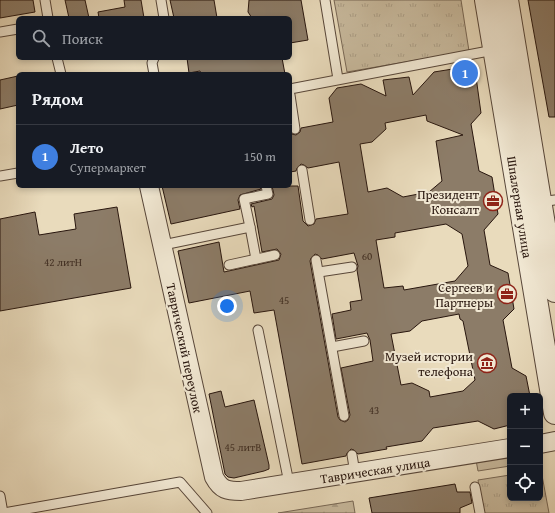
<!DOCTYPE html>
<html lang="ru">
<head>
<meta charset="utf-8">
<style>
  :root { --surface:#171b24; --page:#242831; --text:#f1f3f6; --muted:#9ea1a6; --line:#363941; --accent:#2563eb }
  body { margin:0; font-family:"Gentium Book Plus",serif; background:var(--page); color:var(--text) }
  .controls { position:absolute; right:12px; bottom:12px; display:grid; overflow:hidden; border-radius:6px; box-shadow:0 2px 6px #0003 }
  .controls button { width:36px; height:36px; display:grid; place-items:center; padding:0; border:0; border-bottom:1px solid var(--line); background:var(--surface); color:var(--text); font:20px sans-serif }
  .you { position:absolute; left:227px; top:306px; width:14px; height:14px; margin:-10px; border:3px solid #fff; border-radius:50%; background:#1a73e8; box-shadow:0 0 0 6px #1a73e833 }
  .badge { display:grid; place-items:center; width:26px; height:26px; border-radius:50%; background:var(--accent); color:#fff; font-size:13px; font-weight:700 }
  .pin { position:absolute; translate:-50% -50%; border:2px solid #fff; box-shadow:0 1px 4px #0006 }
  .list { margin:0; padding:0; list-style:none }
  h2 { display:flex; justify-content:space-between; align-items:center; height:52px; margin:0; padding:0 16px; font-size:17px }
  h2 small { font-size:13px; font-weight:400; color:var(--muted) }
  .list li { display:grid; grid-template-columns:26px 1fr auto; gap:12px; align-items:center; box-sizing:border-box; height:64px; padding:0 16px; border-top:1px solid var(--line) }
  .list b { display:block; font-size:15px; white-space:nowrap }
  .list p { margin:0; font-size:13px; white-space:nowrap; color:var(--muted) }
  .list em { font-size:13px; font-style:normal; color:var(--muted) }
  .icon { flex:none; width:22px; height:22px; fill:none; stroke:currentColor; stroke-width:2; stroke-linecap:round; stroke-linejoin:round }
  .map { position:relative; flex:none; width:555px; height:513px; overflow:hidden }
  .search { position:absolute; background:var(--surface); box-shadow:0 2px 6px #0003; left:16px; top:16px; width:276px; height:44px; display:flex; align-items:center; gap:10px; box-sizing:border-box; padding:0 14px; border-radius:6px; color:var(--muted); font-size:15px }
  .panel { position:absolute; background:var(--surface); box-shadow:0 2px 6px #0003; left:16px; top:72px; width:276px; height:116px; border-radius:6px }
  .map>svg:first-child { display:block }
  .green { fill:#c8ba9e; stroke:#786856 }
  .forest { fill:url(#forest-firs); stroke:#786856 }
  .park { fill:url(#park-tufts); stroke:#786856 }
  .building { fill:#8c7c68; stroke:#28160e; fill-rule:evenodd }
  .lines { fill:none; stroke-linecap:round; stroke-linejoin:round }
  .service-casing { stroke:#58473a; stroke-width:11 }
  .minor-casing { stroke:#58473a; stroke-width:20 }
  .tertiary-casing { stroke:#58473a; stroke-width:24 }
  .service { stroke:#f1e8d3; stroke-width:9 }
  .minor { stroke:#f1e8d3; stroke-width:18 }
  .tertiary { stroke:#f1e8d3; stroke-width:22 }
  .labels { text-anchor:middle; stroke-width:4; stroke-linejoin:round; paint-order:stroke }
  .number-label { font-size:11px; fill:#413024 }
  .poi-label { font-size:13px; fill:#28160e; stroke:#f1e8d3; text-anchor:end }
  .street-label { font-size:13px; fill:#28160e; stroke:#f1e8d3 }
</style>
</head>
<body>
<div class="map">
<svg width="555" height="513" viewBox="0 0 555 513">
  <defs>
    <pattern id="forest-firs" width="22" height="20" patternUnits="userSpaceOnUse"><rect width="22" height="20" fill="#c8ba9e"/><path d="M5 1l3.5 6h-7zM16 11l3.5 6h-7z" fill="#ac9f87"/></pattern>
    <pattern id="park-tufts" width="24" height="20" patternUnits="userSpaceOnUse"><rect width="24" height="20" fill="#c8ba9e"/><path d="M3 7l-1-3M5 7V3M7 7l1-3M15 17l-1-3M17 17v-4M19 17l1-3" fill="none" stroke="#ac9f87"/></pattern>
  </defs>
  <rect width="100%" height="100%" fill="#e9dbbc"/>
  <filter id="stains"><feTurbulence type="fractalNoise" baseFrequency=".005" numOctaves="4"/><feColorMatrix values="0 0 0 0 .2 0 0 0 0 .09 0 0 0 0 .02 0 0 0 .5 -.17"/></filter>
  <radialGradient id="worn" r=".72"><stop offset=".6" stop-color="#630" stop-opacity="0"/><stop offset="1" stop-color="#630" stop-opacity=".3"/></radialGradient>
  <path class="green" d="M510 454V466L478 471 476 460Z"/>
  <path class="forest" d="M353 501 355 513H278Z"/>
  <g class="park">
    <path d="M334 0H461L469 51 347 72Z"/>
    <path d="M541 470 549 513H483L478 480 510 475V498H540V471Z"/>
  </g>
  <g class="building">
    <path d="M0 0H33L35 12 0 18Z"/>
    <path d="M65 0H85L89 18H69Z"/>
    <path d="M124 0H141L144 18H99L98 12 125 7Z"/>
    <path d="M170 0H214L217 18H174Z"/>
    <path d="M249 0H301L308 40 290 43V18H252L248 12Z"/>
    <path d="M528 0H555V117H549Z"/>
    <path d="M187 58H282L285 74H201L200 71 189 73Z"/>
    <path d="M459 68 476 77 481 113 471 124 478 165 479 171 492 177 498 214 484 230 490 265 508 273 514 309 503 320 512 368 526 376 530 396H510V425L494 429 478 421 433 428 422 441 386 447 387 449 358 454 354 450 351 449 347 453 346 456 302 464 274 310 254 313 250 291 189 303 178 251 219 242 224 272 279 260 281 254 277 249 262 252 254 206 252 207 251 204 272 199 274 195 272 186H298L303 221 308 226 314 224 316 219 348 214 339 162 308 168 304 165 301 164 297 168 296 171 290 172V132L292 134 296 135 300 132 301 128 333 122 329 98 337 88 361 84 386 96 383 80 409 77 413 95 434 72ZM426 115 427 121 463 135 436 141 442 181 429 192 403 197 387 188 368 192 360 144 372 142 386 129 385 123ZM446 224 462 234 468 266 455 281 404 290 403 286 384 288 376 240 395 237V233ZM354 253 358 266 357 270 362 300 350 302 351 310 332 314 336 339 367 333 370 340 373 361 341 368 350 415 348 420 345 422 340 420 338 417 310 261 311 258 315 254 318 255 322 259ZM459 314 460 319 463 321 475 380 463 391 430 397 429 391 412 383 401 385 391 334 410 331 422 321Z"/>
    <path d="M18 76V105L0 109V80Z"/>
    <path d="M162 186H260L261 189 240 195 238 200 240 209 171 224Z"/>
    <path d="M117 207 131 288 0 311V219L35 212 39 235 76 229 74 214Z"/>
    <path d="M221 391 225 407 254 400 269 465V469L264 471 234 478 228 477 225 474 209 394Z"/>
    <path d="M455 484 457 492H470L472 503 460 508V513H372L369 498Z"/>
  </g>
  <g class="lines">
    <defs>
      <g id="service">
        <path d="M45 0 48 18"/>
        <path d="M161 0 164 18"/>
        <path d="M325 0 338 79"/>
        <path d="M0 32 18 29"/>
        <path d="M57 58 61 74"/>
        <path d="M154 74 152 63 154 58"/>
        <path d="M290 89 494 50"/>
        <path d="M290 95 295 129"/>
        <path d="M302 170 310 220"/>
        <path d="M0 176 18 173"/>
        <path d="M539 202 555 200"/>
        <path d="M250 227 244 199 268 194 266 186"/>
        <path d="M163 245 250 227 256 259"/>
        <path d="M316 260 344 416"/>
        <path d="M229 265 275 255"/>
        <path d="M319 272 352 267"/>
        <path d="M258 330 289 483"/>
        <path d="M332 347 364 341"/>
        <path d="M352 455 355 473"/>
        <path d="M475 487 480 513"/>
        <path d="M0 496 3 513"/>
        <path d="M4 513 180 482 207 513"/>
      </g>
      <g id="minor">
        <path d="M149 186 214 477C221 490 227 491 241 491L510 448"/>
        <path d="M540 444 555 441"/>
      </g>
      <g id="tertiary">
        <path d="M486 0 555 413"/>
        <path d="M507 0 555 291"/>
      </g>
    </defs>
    <use href="#service" class="service-casing"/>
    <use href="#minor" class="minor-casing"/>
    <use href="#tertiary" class="tertiary-casing"/>
    <use href="#service" class="service"/>
    <use href="#minor" class="minor"/>
    <use href="#tertiary" class="tertiary"/>
  </g>
  <defs>
    <symbol id="office-ring" viewBox="-11 -11 22 22"><circle r="9.5" fill="#f1e8d3" stroke="#8f2418" stroke-width="1.5"/><path d="M-6-3h4V-5.5h4V-3h4V5H-6ZM-1-4.5V-3h2v-1.5ZM-6 0V1H6V0Z" fill="#8f2418"/></symbol>
    <symbol id="museum-ring" viewBox="-11 -11 22 22"><circle r="9.5" fill="#f1e8d3" stroke="#8f2418" stroke-width="1.5"/><path d="M0-6L6-3V-2H-6V-3ZM-5-1h2V3h-2ZM-1-1h2V3h-2ZM3-1h2V3H3ZM-6 4H6V6H-6Z" fill="#8f2418"/></symbol>
  </defs>
  <g fill-rule="evenodd">
    <use href="#office-ring" x="482" y="190" width="22" height="22"/>
    <use href="#office-ring" x="496" y="283" width="22" height="22"/>
    <use href="#museum-ring" x="476" y="352" width="22" height="22"/>
  </g>
  <g class="labels">
    <g class="number-label">
      <text x="367" y="260">60</text>
      <text x="63" y="266">42 литН</text>
      <text x="284" y="304">45</text>
      <text x="374" y="414">43</text>
      <text x="243" y="451">45 литВ</text>
    </g>
    <g class="poi-label">
      <text x="479" y="199">Президент<tspan x="479" dy="15">Консалт</tspan></text>
      <text x="493" y="292">Сергеев и<tspan x="493" dy="15">Партнеры</tspan></text>
      <text x="473" y="361">Музей истории<tspan x="473" dy="15">телефона</tspan></text>
    </g>
    <g class="street-label">
      <text transform="translate(520 207) rotate(81)" y="5">Шпалерная улица</text>
      <text transform="translate(185 348) rotate(78)" y="5">Таврический переулок</text>
      <text transform="translate(375 470) rotate(-9)" y="5">Таврическая улица</text>
    </g>
  </g>
  <rect width="100%" height="100%" filter="url(#stains)"/>
  <rect width="100%" height="100%" fill="url(#worn)"/>
</svg>
<div class="controls">
<button>+</button>
<button>−</button>
<button><svg class="icon" aria-label="locate" viewBox="0 0 24 24"><circle cx="12" cy="12" r="6"/><path d="M12 2v4M12 18v4M2 12h4M18 12h4"/></svg></button>
</div>
<div class="you"></div>
<div class="pin badge" style="left:465px;top:73px;background:#3f7fe0">1</div>
<div class="search"><svg class="icon" aria-label="search" viewBox="0 0 24 24"><circle cx="10" cy="10" r="6"/><path d="M15 15l6 6"/></svg>Поиск</div>
<section class="panel">
<h2>Рядом<small></small></h2>
<ul class="list">
<li><span class="badge" style="background:#3f7fe0">1</span><div><b>Лето</b><p>Супермаркет</p></div><em>150 m</em></li>
</ul>
</section>
</div>
</body>
</html>
